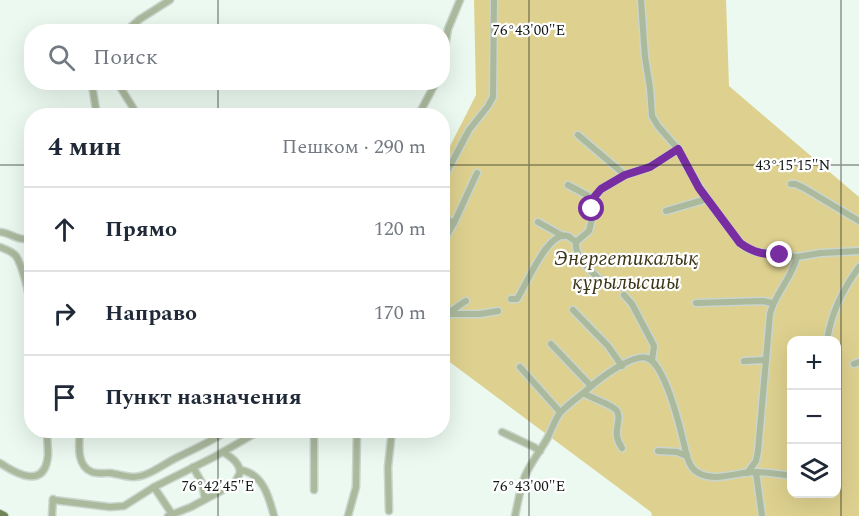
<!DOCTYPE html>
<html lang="ru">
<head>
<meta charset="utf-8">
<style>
  :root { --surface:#fff; --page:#f6f6f7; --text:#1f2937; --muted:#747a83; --line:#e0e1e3 }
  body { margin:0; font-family:Spectral,serif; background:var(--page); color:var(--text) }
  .controls { position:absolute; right:18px; bottom:18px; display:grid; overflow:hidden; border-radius:12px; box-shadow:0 6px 24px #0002 }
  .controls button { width:54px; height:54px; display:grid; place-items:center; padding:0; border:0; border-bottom:2px solid var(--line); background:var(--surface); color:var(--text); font:30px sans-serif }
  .stop { position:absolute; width:18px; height:18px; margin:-14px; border:4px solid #782ea1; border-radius:50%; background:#fff }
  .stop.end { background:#782ea1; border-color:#fff; box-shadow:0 2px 6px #0008 }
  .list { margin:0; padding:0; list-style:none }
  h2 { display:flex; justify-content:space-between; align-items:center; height:78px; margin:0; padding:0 24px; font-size:26px }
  h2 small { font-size:20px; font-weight:400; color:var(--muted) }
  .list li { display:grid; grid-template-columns:39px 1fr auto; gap:18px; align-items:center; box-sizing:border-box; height:84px; padding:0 24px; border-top:2px solid var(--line) }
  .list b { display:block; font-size:22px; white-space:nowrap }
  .list em { font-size:20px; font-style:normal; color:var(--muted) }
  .icon { flex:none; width:33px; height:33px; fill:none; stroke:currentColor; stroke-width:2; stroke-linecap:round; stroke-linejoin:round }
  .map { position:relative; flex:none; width:859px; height:516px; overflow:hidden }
  .search { position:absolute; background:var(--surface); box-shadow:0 6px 24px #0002; left:24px; top:24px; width:426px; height:66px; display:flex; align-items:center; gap:15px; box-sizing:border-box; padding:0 21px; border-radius:24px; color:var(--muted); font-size:22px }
  .panel { position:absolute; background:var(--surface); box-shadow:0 6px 24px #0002; left:24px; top:108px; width:426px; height:330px; border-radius:24px }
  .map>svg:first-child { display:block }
  .green { fill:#ded18f; fill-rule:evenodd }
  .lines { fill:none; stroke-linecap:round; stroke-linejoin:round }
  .minor-casing { stroke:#c9d5cd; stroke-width:9 }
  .major-casing { stroke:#c9d5cd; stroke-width:10 }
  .minor { stroke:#abb99d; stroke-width:6 }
  .major { stroke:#6e8653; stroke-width:8 }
  .route { stroke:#782ea1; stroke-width:8 }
  .ticks { fill:none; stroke:#151a17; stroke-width:1.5; stroke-opacity:0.45 }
  .labels { text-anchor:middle; stroke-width:4.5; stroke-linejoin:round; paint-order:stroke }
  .park-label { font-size:21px; font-style:italic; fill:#3c3616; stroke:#fff }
  .ticks-label { font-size:15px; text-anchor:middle; fill:#151a17; stroke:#fff; stroke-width:4.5; stroke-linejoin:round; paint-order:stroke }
</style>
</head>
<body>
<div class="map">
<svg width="859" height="516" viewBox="0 0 859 516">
  <rect width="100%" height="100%" fill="#ebf9f0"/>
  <path class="green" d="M474 0H726L729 86 859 197V516H652L651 512 443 357 442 162 476 95ZM792 340H836V494H792Z"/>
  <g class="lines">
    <defs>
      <g id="minor">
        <path d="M641 0 645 57 650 88 652 116 658 126 678 149 687 167 707 199 740 243 749 249 757 252 797 257 821 253 859 251"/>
        <path d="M125 32 140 19 170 0"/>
        <path d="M442 64 448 29 460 0"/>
        <path d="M93 82 92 85 97 116"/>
        <path d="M117 82 135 111 141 116"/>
        <path d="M418 116 436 82"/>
        <path d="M578 135 625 175"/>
        <path d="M442 181 469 130 488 106 493 97 494 0"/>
        <path d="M791 184H795L804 188 859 221"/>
        <path d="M568 185 594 199"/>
        <path d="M666 211 707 199"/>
        <path d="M442 217 454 223"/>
        <path d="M538 222 563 236"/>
        <path d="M0 232C10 233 16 239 24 239"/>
        <path d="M442 244 455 221 477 173"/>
        <path d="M0 247C5 249 12 251 16 256 22 265 30 295 30 306 31 316 29 324 32 334"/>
        <path d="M603 283C593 272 574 259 576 242L589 231 592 219 594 199 601 189 625 175 650 167 678 149"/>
        <path d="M624 295 632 304 652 342 654 346 652 360"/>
        <path d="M511 299H517C526 286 548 229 568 236 571 238 573 240 576 242"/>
        <path d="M696 303 763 301 772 303"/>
        <path d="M573 310 608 346 622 366"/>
        <path d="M442 314C451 314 458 305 466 301"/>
        <path d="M447 314H480L498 311"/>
        <path d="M827 340C832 311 842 291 859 267"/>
        <path d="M551 344 591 386"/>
        <path d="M744 361 766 360"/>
        <path d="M854 364 859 362"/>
        <path d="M520 367 560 412"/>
        <path d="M584 393C592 399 612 404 617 411 623 421 610 431 622 448"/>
        <path d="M80 430C79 444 76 466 92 472 97 474 104 473 110 473 118 474 126 477 133 477 149 477 166 462 180 456 197 448 213 440 229 430"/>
        <path d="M314 430V490"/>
        <path d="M502 432 534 447 540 451"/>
        <path d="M658 451 677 452 687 456"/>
        <path d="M0 463C18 475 45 489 48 455 48 447 47 439 47 430"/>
        <path d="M193 467 202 483 205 499"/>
        <path d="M240 470C263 473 269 497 274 516"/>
        <path d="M756 472 762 516"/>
        <path d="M747 473 756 461 758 451 770 314C775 293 792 278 797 257"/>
        <path d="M154 487 172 514"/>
        <path d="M53 500 110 507 124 506 154 487 214 457 261 430"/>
        <path d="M389 511 388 467 392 430"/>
        <path d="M52 516 53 499"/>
        <path d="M168 516 191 507 234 484 240 473C240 463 231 457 223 452"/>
        <path d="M348 516 356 487 357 430"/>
        <path d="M515 516C518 503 520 488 525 476 531 462 541 450 548 437 552 429 555 419 560 413 568 404 579 397 588 389 599 379 633 353 647 358 664 363 679 423 683 440 686 450 687 466 697 472 713 483 737 472 755 472 767 472 779 474 792 476"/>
      </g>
      <path id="major" d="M0 514 4 516"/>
    </defs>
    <use href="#minor" class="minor-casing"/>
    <use href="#major" class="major-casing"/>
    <use href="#minor" class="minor"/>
    <use href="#major" class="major"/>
  </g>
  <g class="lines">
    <path class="route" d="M592 209 595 196 601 189 625 175 650 167 678 149 699 188 740 243C754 253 763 254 780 255"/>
  </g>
  <path class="ticks" d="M218 0V32M529 0V516M841 0V516M218 82V116M0 165H32M442 165H859M218 430V516"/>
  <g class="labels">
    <g class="park-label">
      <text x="626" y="265">Энергетикалық<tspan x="626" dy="24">құрылысшы</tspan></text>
    </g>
  </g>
  <g class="ticks-label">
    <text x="529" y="35">76°43'00"E</text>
    <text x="793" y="170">43°15'15"N</text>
    <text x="218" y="491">76°42'45"E</text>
    <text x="529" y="491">76°43'00"E</text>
  </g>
</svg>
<div class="controls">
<button>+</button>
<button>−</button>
<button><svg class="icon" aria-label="layers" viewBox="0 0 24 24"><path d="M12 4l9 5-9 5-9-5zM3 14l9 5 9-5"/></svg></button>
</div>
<div class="stop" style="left:592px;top:209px"></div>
<div class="stop end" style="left:780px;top:255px"></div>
<div class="search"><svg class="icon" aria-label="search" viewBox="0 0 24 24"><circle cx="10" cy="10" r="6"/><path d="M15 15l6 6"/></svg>Поиск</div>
<section class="panel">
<h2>4 мин<small>Пешком · 290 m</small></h2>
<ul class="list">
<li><svg class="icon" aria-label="ahead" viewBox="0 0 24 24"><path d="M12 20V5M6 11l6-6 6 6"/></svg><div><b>Прямо</b></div><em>120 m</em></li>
<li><svg class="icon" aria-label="right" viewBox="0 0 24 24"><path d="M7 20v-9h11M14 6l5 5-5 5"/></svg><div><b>Направо</b></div><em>170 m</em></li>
<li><svg class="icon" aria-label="arrive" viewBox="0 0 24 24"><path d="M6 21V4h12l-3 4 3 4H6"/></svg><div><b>Пункт назначения</b></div></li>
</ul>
</section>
</div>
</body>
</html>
